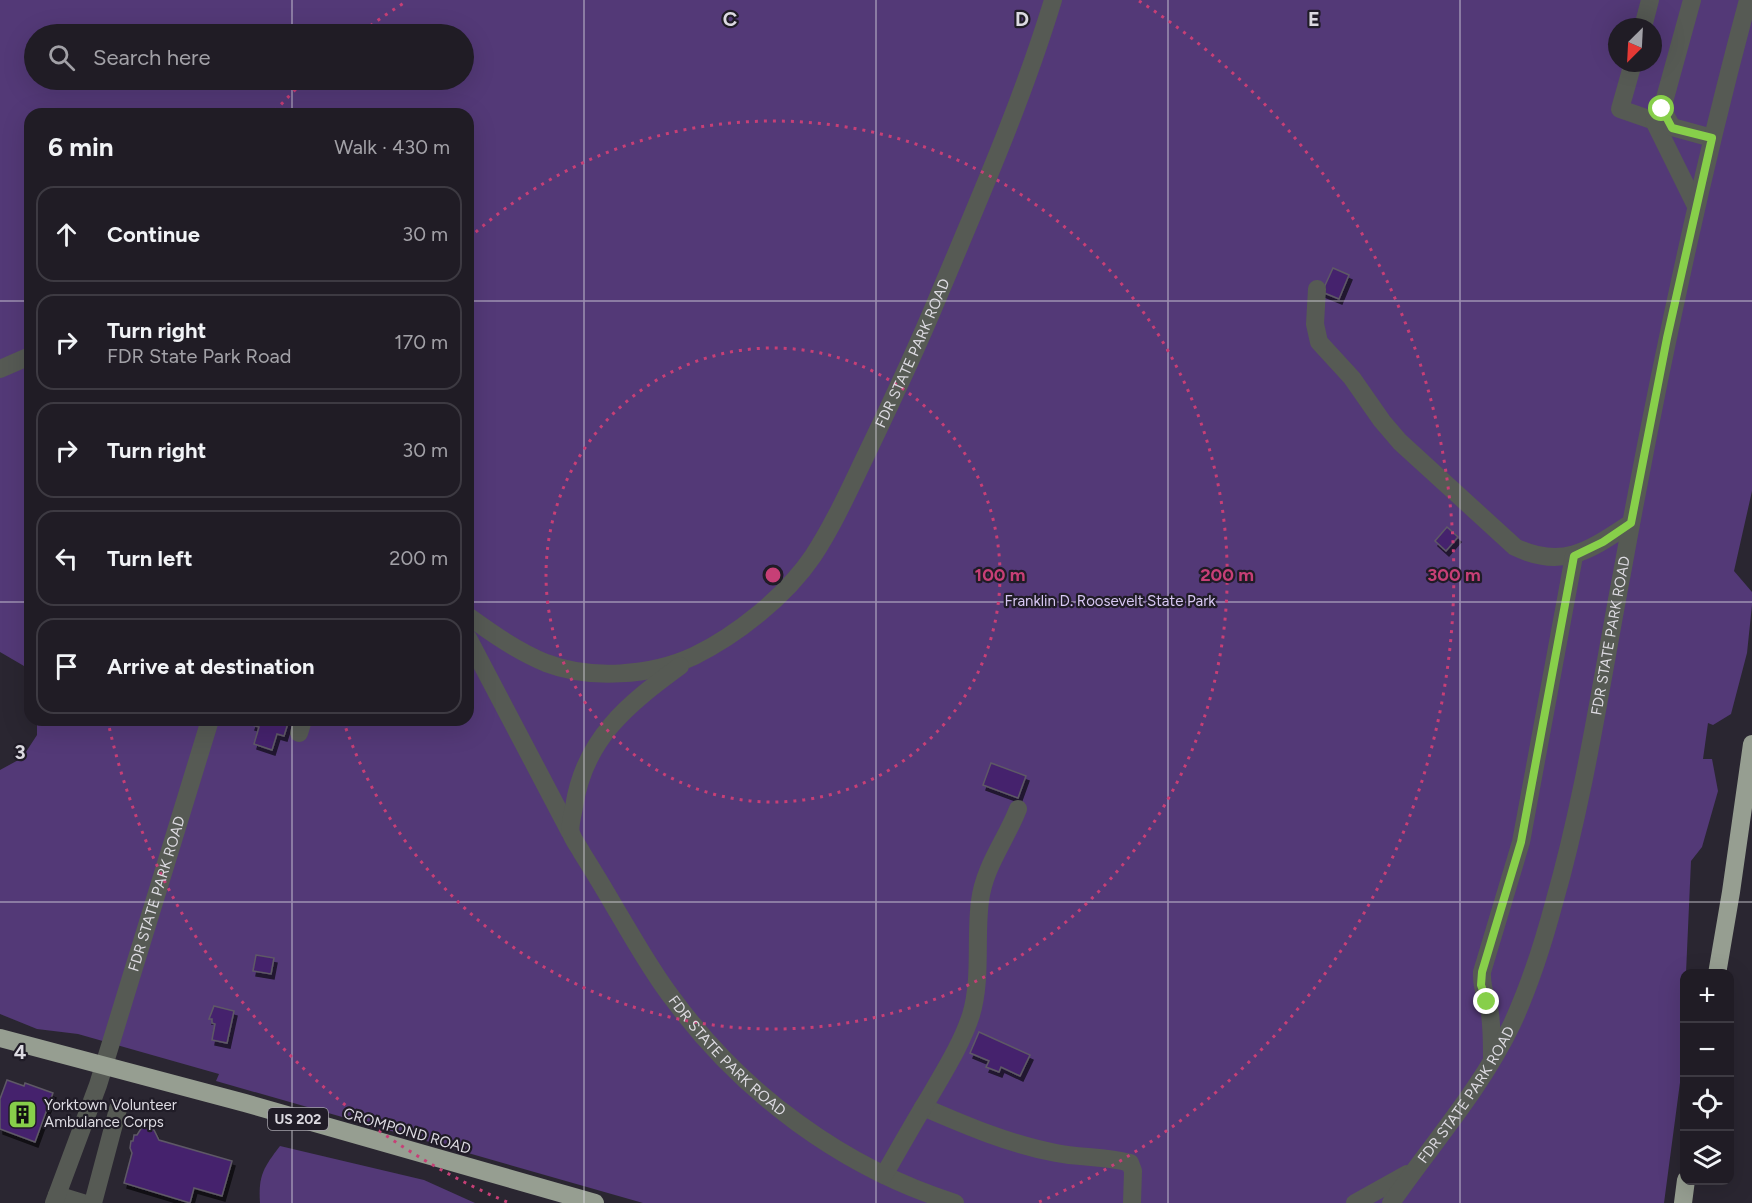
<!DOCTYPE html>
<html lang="en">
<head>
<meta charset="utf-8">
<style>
  :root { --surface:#201c25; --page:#28252d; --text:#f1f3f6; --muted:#a2a1a7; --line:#3d3a42 }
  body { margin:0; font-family:Figtree,sans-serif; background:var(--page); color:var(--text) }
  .controls { position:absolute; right:18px; bottom:18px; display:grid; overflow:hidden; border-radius:12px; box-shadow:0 6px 24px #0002 }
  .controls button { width:54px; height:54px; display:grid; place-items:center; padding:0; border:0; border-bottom:2px solid var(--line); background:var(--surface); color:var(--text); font:30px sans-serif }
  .compass { position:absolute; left:1608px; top:18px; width:54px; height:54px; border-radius:50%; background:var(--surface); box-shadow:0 6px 24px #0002; rotate:204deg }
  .stop { position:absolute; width:18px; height:18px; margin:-14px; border:4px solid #87cf4a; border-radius:50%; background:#fff }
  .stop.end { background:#87cf4a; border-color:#fff; box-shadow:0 2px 6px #0008 }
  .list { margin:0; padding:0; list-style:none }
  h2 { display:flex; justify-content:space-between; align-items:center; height:78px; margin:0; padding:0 24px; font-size:26px }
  h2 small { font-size:20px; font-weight:400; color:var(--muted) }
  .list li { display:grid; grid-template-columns:39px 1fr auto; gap:18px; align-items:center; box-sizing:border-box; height:96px; margin:0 12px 12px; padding:0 12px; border:2px solid var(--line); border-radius:18px }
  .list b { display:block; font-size:22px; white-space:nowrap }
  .list p { margin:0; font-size:20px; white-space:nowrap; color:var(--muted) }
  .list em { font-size:20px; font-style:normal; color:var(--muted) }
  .icon { flex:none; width:33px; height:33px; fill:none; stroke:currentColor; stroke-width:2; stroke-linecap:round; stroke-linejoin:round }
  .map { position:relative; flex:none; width:1752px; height:1203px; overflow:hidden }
  .search { position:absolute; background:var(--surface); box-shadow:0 6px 24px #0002; left:24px; top:24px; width:450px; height:66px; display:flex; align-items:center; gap:15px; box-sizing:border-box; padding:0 21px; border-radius:33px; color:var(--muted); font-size:22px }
  .panel { position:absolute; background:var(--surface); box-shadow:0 6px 24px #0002; left:24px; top:108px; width:450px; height:618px; border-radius:18px }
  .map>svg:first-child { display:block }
  .green { fill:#533977; fill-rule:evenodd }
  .building { fill:#45236d; stroke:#5e5966; stroke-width:1.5; filter:url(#shadow) }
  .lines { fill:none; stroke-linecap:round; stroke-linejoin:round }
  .minor { stroke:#565a54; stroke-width:18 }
  .highway { stroke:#969e91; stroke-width:18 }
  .route { stroke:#87cf4a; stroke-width:8 }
  .grid { fill:none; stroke:#dcdae1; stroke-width:1.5; stroke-opacity:0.55 }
  .ring { fill:none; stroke:#c73f76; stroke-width:3; stroke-dasharray:3 6 }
  .labels { text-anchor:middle; stroke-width:4.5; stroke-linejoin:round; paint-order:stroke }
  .shield { fill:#201c27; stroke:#a4a1a9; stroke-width:1.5 }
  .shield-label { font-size:14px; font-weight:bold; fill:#dcdae1 }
  .street-label { font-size:15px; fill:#dcdae1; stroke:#201c27 }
  .park-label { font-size:15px; fill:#d8c8f3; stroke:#201c27 }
  .poi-label { font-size:15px; fill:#dcdae1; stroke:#201c27; text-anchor:start }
  .grid-label { font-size:20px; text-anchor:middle; font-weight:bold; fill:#dcdae1; stroke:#201c27; stroke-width:4.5; stroke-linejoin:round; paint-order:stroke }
  .centre { fill:#c73f76; stroke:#201c27; stroke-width:3 }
  .ring-label { font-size:18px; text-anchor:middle; font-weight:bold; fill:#c73f76; stroke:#201c27; stroke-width:4.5; stroke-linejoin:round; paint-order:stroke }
</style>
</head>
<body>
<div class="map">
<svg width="1752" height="1203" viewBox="0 0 1752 1203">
  <defs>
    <filter id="shadow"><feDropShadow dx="3" dy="5" stdDeviation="0" flood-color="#0009"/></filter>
  </defs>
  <rect width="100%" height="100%" fill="#2a2631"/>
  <g class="green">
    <path d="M0 0H1752V491L1734 571 1752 592V605L1747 653 1731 714 1713 725 1708 723 1703 759H1712L1718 791 1702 847 1691 861 1686 973 1684 974 1683 1060 1664 1203H643L216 1081 219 1074 78 1034 37 1029 0 1014V770L22 758 37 735V720H468V114H30V683L24 666 0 652ZM1617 27H1653V63H1617ZM34 34H464V80H34Z"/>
    <path d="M280 1146 424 1180 475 1203H260C258 1175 264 1167 280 1146Z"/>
  </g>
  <g class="building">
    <path d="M1333 268 1349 275 1339 299 1322 292Z"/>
    <path d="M1447 527 1458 537 1446 551 1435 541Z"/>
    <path d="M254 720H289L284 736 277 734 272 750 254 744 259 727 252 725Z"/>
    <path d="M991 763 1026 776 1018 798 983 785Z"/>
    <path d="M256 955 274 958 271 974 253 971Z"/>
    <path d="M214 1006 234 1011 227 1043 212 1040 215 1024 212 1023V1019H209Z"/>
    <path d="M979 1032 1030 1055 1020 1076 1001 1067 999 1072 986 1067 989 1061 970 1053Z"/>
    <path d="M7 1080 24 1086 25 1083 53 1093 35 1142 0 1129V1099Z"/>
    <path d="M142 1127 154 1130 159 1140 232 1161 222 1196 194 1188 190 1203 124 1183 132 1153 130 1148 131 1141H133L134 1135H137Z"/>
  </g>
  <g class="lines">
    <g class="minor">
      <path d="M1643 27 1650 0"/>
      <path d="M1633 63 1620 109 1672 127 1712 138"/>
      <path d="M1654 121 1696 206"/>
      <path d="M1672 127 1662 109 1692 0"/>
      <path d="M1317 289 1315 324 1319 342 1352 378 1382 421 1400 442 1515 547C1563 570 1590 550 1631 523"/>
      <path d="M0 369 30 356"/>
      <path id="s1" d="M468 616C493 634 517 651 546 663 590 680 651 676 694 656 737 635 786 596 813 556 834 524 850 488 867 453 892 401 916 350 938 297 979 199 1022 102 1053 0"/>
      <path d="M468 638 570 832"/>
      <path id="s2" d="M680 666C628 704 584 739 574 807 573 814 569 826 571 833 573 840 579 847 582 853 594 872 606 892 617 911 635 941 652 972 673 999 742 1093 843 1168 955 1203"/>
      <path d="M299 733 303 720"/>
      <path d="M1492 1058C1492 1043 1492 1029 1490 1014 1487 998 1481 989 1482 972L1521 842 1574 556"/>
      <path d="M923 1107C967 1126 1009 1144 1056 1153 1080 1158 1106 1156 1130 1163L1133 1171 1132 1203"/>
      <path d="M884 1175C899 1149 914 1122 930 1096 945 1070 962 1043 971 1015 982 978 975 938 980 901 984 867 1006 840 1018 809"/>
      <path d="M57 1195 83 1203"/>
      <path id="s3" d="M54 1203 98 1085 210 720"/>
      <path d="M93 1203 118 1109"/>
      <path d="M1355 1203 1407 1174"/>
      <path id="s4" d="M1391 1203C1432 1144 1481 1089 1512 1024 1530 985 1543 944 1554 903 1585 795 1601 683 1622 573 1657 380 1697 189 1748 0"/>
    </g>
    <g class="highway">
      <path d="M1717 974 1731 892 1752 744"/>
      <path d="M0 1038 245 1103 595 1203"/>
      <path d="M1683 1203 1686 1180"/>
    </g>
  </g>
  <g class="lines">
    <path class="route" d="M1487 1002 1481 985 1482 972 1521 842 1574 556 1603 542 1631 523 1667 338 1712 138 1672 128 1662 109"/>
  </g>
  <path class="grid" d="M292 0V34M584 0V1203M876 0V1203M1168 0V1203M1460 0V1203M292 80V114M0 301H30M468 301H1752M0 602H30M468 602H1752M292 720V1203M0 902H1752"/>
  <g class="ring">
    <circle cx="773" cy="575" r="227"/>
    <path d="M469 238A454 454 0 1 1 344 723"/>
    <path d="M507 1202A681 681 0 0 1 108 722M275 111A681 681 0 0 1 304 81M363 31A681 681 0 0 1 407 1M1139 1A681 681 0 0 1 1039 1202"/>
  </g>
  <defs>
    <symbol id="building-square" viewBox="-11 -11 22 22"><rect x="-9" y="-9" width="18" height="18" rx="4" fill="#87cf4a" stroke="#201c27"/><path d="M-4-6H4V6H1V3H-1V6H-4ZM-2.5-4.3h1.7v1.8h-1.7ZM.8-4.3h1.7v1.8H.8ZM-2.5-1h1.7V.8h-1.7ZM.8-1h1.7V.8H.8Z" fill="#111"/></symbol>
  </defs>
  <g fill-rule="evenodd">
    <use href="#building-square" x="6" y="1098" width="33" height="33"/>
  </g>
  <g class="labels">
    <rect class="shield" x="268" y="1108" width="60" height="22" rx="4.5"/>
    <g class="shield-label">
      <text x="298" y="1124">US 202</text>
    </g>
    <g class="street-label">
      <text dy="5" stroke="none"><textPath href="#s1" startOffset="626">FDR STATE PARK ROAD</textPath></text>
      <text dy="5" stroke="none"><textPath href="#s4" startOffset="618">FDR STATE PARK ROAD</textPath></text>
      <text dy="5" stroke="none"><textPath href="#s3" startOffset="326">FDR STATE PARK ROAD</textPath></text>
      <text dy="5" stroke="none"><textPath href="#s2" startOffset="482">FDR STATE PARK ROAD</textPath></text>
      <text dy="5" stroke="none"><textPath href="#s4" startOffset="132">FDR STATE PARK ROAD</textPath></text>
      <text transform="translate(407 1131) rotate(16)" y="5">CROMPOND ROAD</text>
    </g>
    <g class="park-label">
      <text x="1110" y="606">Franklin D. Roosevelt State Park</text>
    </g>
    <g class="poi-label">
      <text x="44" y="1110">Yorktown Volunteer<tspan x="44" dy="17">Ambulance Corps</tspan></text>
    </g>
  </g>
  <g class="grid-label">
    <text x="730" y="26">C</text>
    <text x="1022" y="26">D</text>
    <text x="1314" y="26">E</text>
    <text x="20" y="759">3</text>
    <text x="20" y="1059">4</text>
  </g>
  <circle cx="773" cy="575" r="9" class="centre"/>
  <g class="ring-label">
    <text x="1000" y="581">100 m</text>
    <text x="1227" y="581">200 m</text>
    <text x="1454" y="581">300 m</text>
  </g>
</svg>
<div class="controls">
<button>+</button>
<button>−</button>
<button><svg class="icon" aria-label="locate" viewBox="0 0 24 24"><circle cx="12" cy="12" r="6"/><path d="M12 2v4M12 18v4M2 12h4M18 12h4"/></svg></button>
<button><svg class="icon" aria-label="layers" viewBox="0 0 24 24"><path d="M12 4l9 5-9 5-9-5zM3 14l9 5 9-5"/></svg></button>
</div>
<svg class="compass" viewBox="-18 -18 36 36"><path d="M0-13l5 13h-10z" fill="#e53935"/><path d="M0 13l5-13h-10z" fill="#a2a1a7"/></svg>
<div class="stop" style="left:1662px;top:109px"></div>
<div class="stop end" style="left:1487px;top:1002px"></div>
<div class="search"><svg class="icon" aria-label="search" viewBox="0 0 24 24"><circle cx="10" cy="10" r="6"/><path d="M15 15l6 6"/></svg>Search here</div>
<section class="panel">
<h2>6 min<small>Walk · 430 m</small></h2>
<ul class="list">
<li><svg class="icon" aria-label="ahead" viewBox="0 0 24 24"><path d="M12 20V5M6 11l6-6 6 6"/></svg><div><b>Continue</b></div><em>30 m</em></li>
<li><svg class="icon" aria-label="right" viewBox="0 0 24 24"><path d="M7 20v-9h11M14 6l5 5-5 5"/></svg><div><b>Turn right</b><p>FDR State Park Road</p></div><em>170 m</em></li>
<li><svg class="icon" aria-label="right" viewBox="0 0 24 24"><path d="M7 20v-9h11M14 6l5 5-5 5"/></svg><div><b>Turn right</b></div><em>30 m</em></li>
<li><svg class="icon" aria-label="left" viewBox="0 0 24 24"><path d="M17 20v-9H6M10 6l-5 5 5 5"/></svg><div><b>Turn left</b></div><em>200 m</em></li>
<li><svg class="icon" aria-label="arrive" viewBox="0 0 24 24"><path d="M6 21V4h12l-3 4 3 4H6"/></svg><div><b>Arrive at destination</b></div></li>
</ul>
</section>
</div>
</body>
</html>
